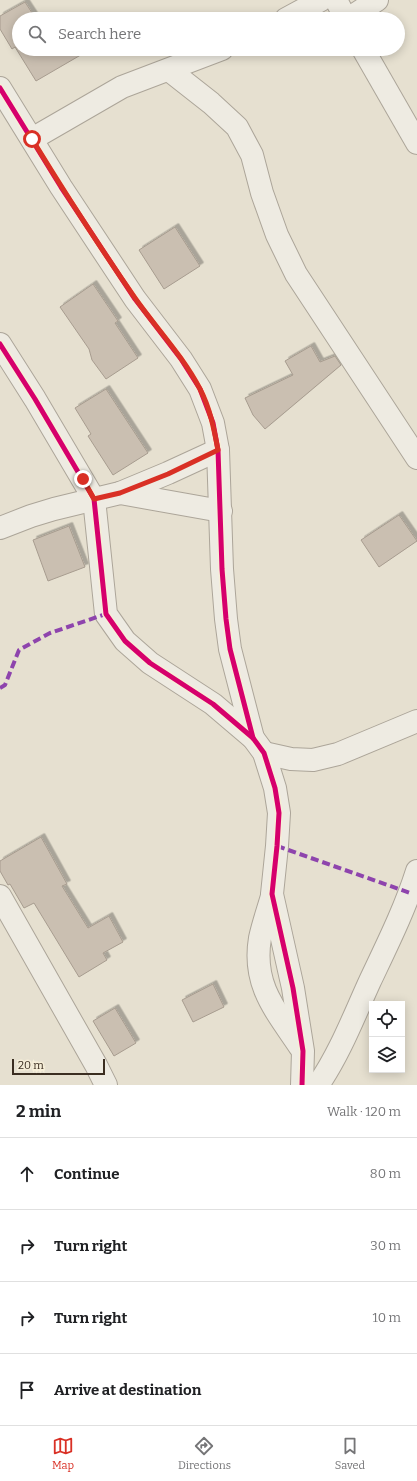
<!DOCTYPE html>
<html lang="en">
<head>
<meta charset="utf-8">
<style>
  :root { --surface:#fff; --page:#f6f6f6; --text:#202124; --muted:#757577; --line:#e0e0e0; --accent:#d93025 }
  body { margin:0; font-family:Bitter,serif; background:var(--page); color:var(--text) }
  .controls { position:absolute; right:12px; bottom:12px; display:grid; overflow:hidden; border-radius:0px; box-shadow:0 2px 10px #0003 }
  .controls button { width:36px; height:36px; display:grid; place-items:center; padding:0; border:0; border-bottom:1px solid var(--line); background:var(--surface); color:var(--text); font:20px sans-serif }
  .scale { position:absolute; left:12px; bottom:10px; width:93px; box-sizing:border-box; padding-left:4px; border:2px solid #3b2e21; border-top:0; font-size:11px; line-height:14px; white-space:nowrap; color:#3b2e21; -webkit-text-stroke:3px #f6eed8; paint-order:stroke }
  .stop { position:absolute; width:12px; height:12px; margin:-9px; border:3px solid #d93025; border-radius:50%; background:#fff }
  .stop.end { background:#d93025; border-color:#fff; box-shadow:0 1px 4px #0008 }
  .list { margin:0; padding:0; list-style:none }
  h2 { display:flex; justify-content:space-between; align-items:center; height:52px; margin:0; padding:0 16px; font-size:17px }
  h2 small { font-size:13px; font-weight:400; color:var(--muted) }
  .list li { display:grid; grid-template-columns:26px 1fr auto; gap:12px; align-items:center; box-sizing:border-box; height:72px; padding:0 16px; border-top:1px solid var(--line) }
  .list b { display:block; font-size:15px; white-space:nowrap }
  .list em { font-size:13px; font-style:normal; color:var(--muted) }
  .icon { flex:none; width:22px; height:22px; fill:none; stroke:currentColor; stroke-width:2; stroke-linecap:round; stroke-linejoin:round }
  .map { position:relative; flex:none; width:417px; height:1085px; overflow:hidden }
  .search { position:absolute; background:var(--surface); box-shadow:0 2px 10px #0003; left:12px; right:12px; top:12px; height:44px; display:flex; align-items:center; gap:10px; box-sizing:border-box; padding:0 14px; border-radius:22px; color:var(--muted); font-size:15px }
  .sheet { height:340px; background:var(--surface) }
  nav { display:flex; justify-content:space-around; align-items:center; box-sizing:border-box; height:56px; border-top:1px solid var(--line); background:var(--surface); font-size:11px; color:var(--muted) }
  nav a { display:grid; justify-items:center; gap:2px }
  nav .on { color:var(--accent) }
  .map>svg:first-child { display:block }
  .building { fill:#cabfb1; stroke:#a79c8f; filter:url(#shadow) }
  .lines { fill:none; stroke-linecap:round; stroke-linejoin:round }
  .minor-casing { stroke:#aca599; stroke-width:24 }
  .minor { stroke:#eeebe2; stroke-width:22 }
  .quiet { stroke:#8e44ad; stroke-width:4; stroke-dasharray:8 4; stroke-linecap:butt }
  .cycleway-casing { stroke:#f6eed8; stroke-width:8 }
  .cycleway { stroke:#d6006c; stroke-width:5 }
  .route { stroke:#d93025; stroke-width:5 }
</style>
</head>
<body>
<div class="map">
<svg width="417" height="1085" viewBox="0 0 417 1085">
  <defs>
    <filter id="shadow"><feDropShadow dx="3.5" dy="-3.5" stdDeviation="0" flood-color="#0004"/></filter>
  </defs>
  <rect width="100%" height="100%" fill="#e6e0d0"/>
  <g class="building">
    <path d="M25 2 36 19H19V49H91L36 81 15 47 12 49 0 29V16Z"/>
    <path d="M175 227 200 266 164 289 139 250Z"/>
    <path d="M93 284 118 321 115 323 138 358 106 379 92 360 89 349 60 307Z"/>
    <path d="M311 346 320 362 335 356 341 365 265 429 253 415 245 398 293 375 285 361Z"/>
    <path d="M106 389 148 453 113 475 88 436 91 434 75 408Z"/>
    <path d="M399 515 417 541 379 567 361 540Z"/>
    <path d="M69 526 85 567 48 581 33 540Z"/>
    <path d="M41 837 67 884 62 886 88 928 109 916 123 942 103 953 107 960 79 977 34 903 24 908 10 884 8 885 0 871V861Z"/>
    <path d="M213 984 224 1007 193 1022 182 1000Z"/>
    <path d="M115 1008 136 1043 114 1056 93 1021Z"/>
  </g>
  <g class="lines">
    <defs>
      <g id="minor">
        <path d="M336 0 346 19"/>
        <path d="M286 19 321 0"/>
        <path d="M348 19 377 0"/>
        <path d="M363 49 417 143"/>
        <path d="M169 70 211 103 237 127 252 155 262 193 277 235 296 274 417 458"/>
        <path d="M0 88 61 187 135 299 181 359 200 389 213 423 218 450 222 569 226 619 230 649 253 738"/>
        <path d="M32 139 122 87 222 49"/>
        <path d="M0 344 35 399 94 499 106 614 125 641 150 663 213 704 253 738 264 753 275 788 279 813 277 846 272 894 293 988 303 1051 302 1085"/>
        <path d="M120 493 221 511"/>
        <path d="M0 528 31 516 54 509 120 493 168 473 218 450"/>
        <path d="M264 753 291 759 313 760 338 754 417 721"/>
        <path d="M0 896 96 1065 106 1085"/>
        <path d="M272 896C268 910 263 924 260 938 252 985 276 1011 300 1047"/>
        <path d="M318 1085C340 1053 354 1016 370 981 387 945 405 909 417 871"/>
      </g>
    </defs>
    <use href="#minor" class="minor-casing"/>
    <use href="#minor" class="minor"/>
    <g class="quiet">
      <path d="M0 688 5 685 19 650 50 633 106 614"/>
      <path d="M277 846 410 893"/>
    </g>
    <defs>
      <g id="cycleway">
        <path d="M0 88 61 187 135 299 181 359 200 389 213 423 218 450 222 569 226 619 230 649 253 738"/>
        <path d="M0 344 35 399 94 499 106 614 125 641 150 663 213 704 253 738 264 753 275 788 279 813 277 846 272 894 293 988 303 1051 302 1085"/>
      </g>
    </defs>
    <use href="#cycleway" class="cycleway-casing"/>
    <use href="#cycleway" class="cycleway"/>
  </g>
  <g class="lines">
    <path class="route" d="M32 139C65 193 99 246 135 298 156 328 183 356 200 389 210 408 214 429 218 450L168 474 120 493 94 499 83 479"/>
  </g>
</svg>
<div class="controls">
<button><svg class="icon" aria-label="locate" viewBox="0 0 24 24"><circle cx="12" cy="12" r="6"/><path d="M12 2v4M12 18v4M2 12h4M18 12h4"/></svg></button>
<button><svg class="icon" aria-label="layers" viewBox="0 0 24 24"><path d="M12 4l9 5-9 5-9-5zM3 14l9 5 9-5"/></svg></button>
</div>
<div class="scale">20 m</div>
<div class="stop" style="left:32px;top:139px"></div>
<div class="stop end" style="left:83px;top:479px"></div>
<div class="search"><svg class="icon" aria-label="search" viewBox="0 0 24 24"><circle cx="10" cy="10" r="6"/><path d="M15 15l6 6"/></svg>Search here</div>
</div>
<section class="sheet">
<h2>2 min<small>Walk · 120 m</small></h2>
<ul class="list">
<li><svg class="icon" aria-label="ahead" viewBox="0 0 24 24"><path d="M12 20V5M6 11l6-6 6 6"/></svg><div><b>Continue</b></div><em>80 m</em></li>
<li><svg class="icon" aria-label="right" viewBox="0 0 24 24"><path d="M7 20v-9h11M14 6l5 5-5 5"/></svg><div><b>Turn right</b></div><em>30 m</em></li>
<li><svg class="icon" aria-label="right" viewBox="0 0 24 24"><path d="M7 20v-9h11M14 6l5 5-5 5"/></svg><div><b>Turn right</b></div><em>10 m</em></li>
<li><svg class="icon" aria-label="arrive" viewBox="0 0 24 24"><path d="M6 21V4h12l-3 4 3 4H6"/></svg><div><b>Arrive at destination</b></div></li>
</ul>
</section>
<nav>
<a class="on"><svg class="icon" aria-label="map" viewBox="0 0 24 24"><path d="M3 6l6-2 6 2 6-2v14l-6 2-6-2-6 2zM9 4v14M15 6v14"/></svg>Map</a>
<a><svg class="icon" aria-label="directions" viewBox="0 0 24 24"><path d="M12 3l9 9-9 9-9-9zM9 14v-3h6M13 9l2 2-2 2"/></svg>Directions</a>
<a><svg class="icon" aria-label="saved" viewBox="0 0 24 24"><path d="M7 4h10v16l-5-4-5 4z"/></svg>Saved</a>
</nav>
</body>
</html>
